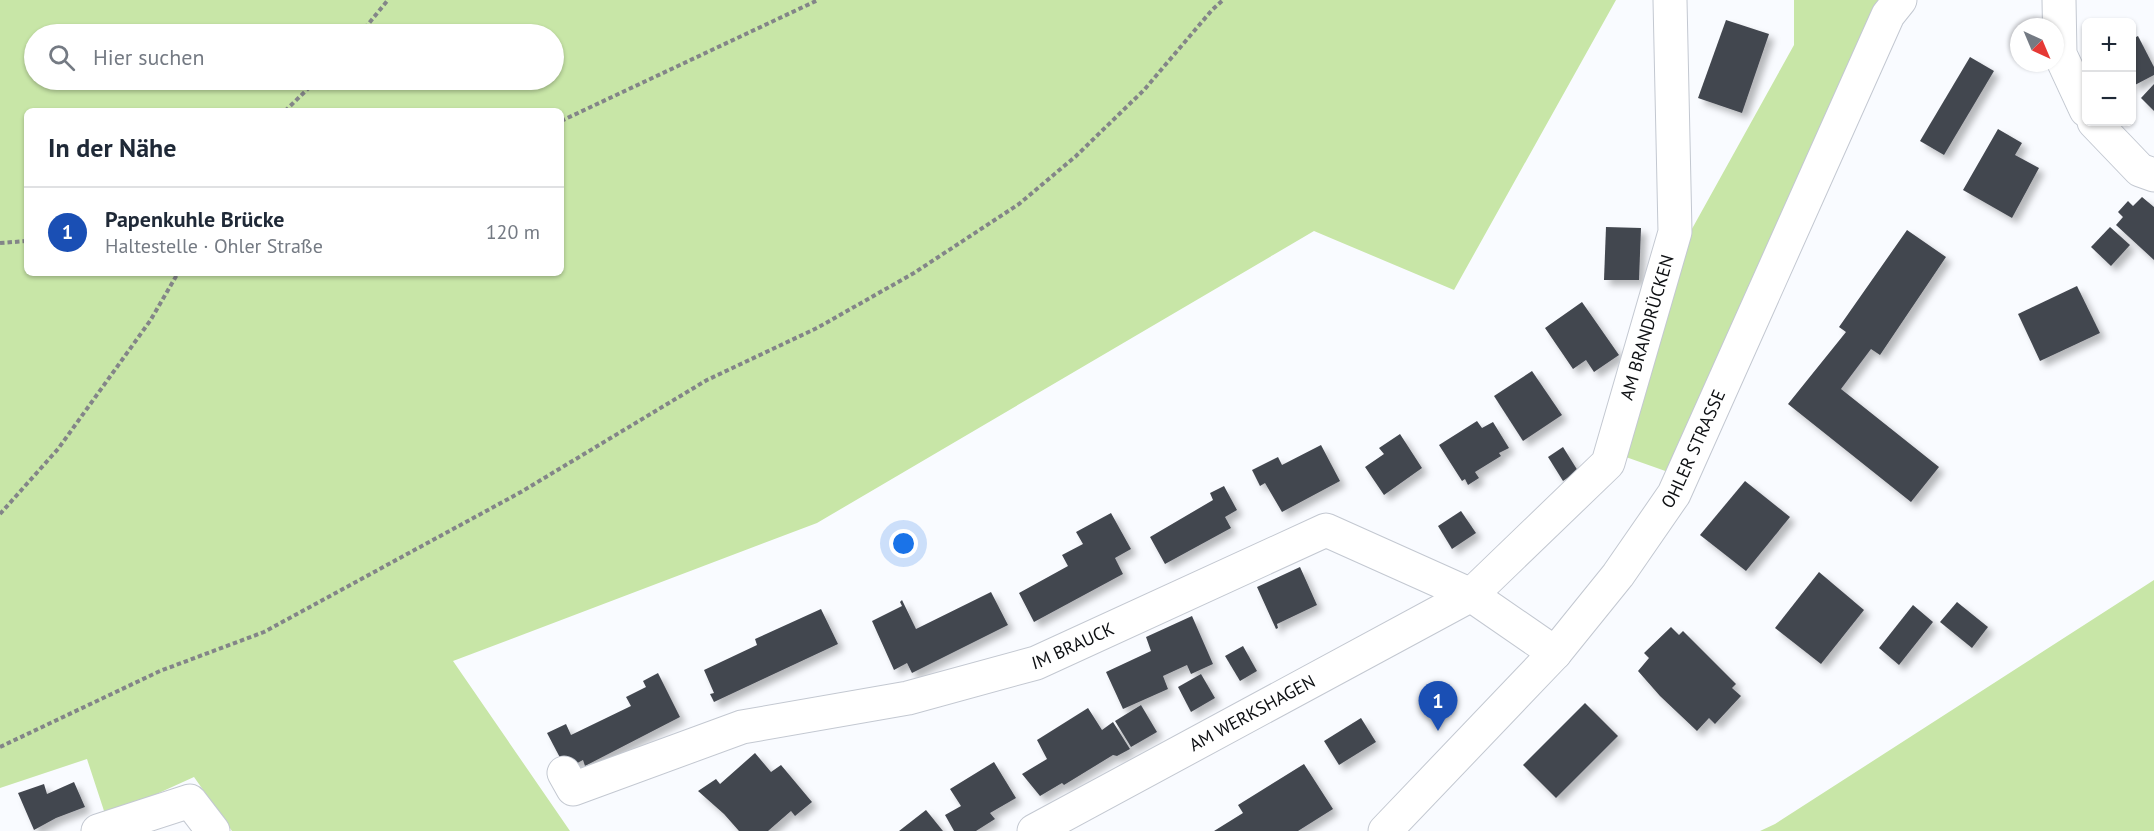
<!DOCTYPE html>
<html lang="de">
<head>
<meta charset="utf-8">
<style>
  :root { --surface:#fff; --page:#f2f2f3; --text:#1f2937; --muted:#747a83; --line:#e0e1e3; --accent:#0f766e }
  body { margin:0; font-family:"PT Sans",sans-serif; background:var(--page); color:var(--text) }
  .controls { position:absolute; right:18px; top:18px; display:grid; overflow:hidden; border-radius:9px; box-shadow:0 2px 4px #0004 }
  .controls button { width:54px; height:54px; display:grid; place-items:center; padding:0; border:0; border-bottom:2px solid var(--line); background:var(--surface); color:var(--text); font:30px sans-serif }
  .compass { position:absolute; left:2010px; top:18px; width:54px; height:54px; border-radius:50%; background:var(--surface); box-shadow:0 2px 4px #0004; rotate:136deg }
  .you { position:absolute; left:904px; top:544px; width:21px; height:21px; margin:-15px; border:4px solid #fff; border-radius:50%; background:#1a73e8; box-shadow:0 0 0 9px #1a73e833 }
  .badge { display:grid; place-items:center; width:39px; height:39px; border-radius:50%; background:var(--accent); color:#fff; font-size:20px; font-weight:700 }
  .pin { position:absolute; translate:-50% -50px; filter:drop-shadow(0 2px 3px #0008) }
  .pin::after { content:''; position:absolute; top:32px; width:21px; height:18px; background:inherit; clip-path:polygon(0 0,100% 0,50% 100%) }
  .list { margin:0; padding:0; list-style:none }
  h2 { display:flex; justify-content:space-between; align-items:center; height:78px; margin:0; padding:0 24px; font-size:26px }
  h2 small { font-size:20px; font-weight:400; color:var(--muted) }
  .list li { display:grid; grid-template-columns:39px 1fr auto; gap:18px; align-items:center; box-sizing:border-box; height:90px; padding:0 24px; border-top:2px solid var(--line) }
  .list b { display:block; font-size:22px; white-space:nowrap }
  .list p { margin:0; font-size:20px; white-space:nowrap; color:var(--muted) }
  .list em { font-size:20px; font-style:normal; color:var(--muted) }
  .icon { flex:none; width:33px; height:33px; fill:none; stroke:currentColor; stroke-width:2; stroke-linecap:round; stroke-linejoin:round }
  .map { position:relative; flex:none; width:2154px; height:831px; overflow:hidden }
  .search { position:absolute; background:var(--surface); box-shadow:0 2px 4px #0004; left:24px; top:24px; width:540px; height:66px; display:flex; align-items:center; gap:15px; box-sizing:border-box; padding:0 21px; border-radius:33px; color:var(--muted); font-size:22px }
  .panel { position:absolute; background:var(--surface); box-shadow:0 2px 4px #0004; left:24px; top:108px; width:540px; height:168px; border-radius:9px }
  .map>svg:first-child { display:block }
  .green { fill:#c8e6a7; fill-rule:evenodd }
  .building { fill:#43474f; filter:url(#shadow) }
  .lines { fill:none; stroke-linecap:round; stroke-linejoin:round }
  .street-casing { stroke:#c3c8d1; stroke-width:35 }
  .secondary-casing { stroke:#c3c8d1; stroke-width:35 }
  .path { stroke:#838588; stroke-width:4; stroke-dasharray:4.5 3; stroke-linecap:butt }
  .street { stroke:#fff; stroke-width:33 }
  .secondary { stroke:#fff; stroke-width:33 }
  .labels { text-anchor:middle; stroke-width:6; stroke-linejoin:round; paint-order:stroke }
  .street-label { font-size:18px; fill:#0d0f12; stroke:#fff }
</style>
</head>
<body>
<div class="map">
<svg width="2154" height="831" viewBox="0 0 2154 831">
  <defs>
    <filter id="shadow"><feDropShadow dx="5.5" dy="5.5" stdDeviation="3" flood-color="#0004"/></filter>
  </defs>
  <rect width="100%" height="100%" fill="#f9fbff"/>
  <g class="green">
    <path d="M0 0H1616L1454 290 1314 231 817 523 453 661 570 831H232L194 777 106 817 87 759 0 788ZM34 34H554V80H34ZM27 111H561V273H27Z"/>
    <path d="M1794 0H1886L1671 473 1623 456 1688 236 1794 45Z"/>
    <path d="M2154 580V831H1760L1775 824Z"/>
  </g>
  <g class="building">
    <path d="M1726 20 1769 34 1742 113 1698 98Z"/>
    <path d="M2138 36 2154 67V75L2133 86 2132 82V39Z"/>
    <path d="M1970 57 1994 71 1944 155 1920 141Z"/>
    <path d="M2154 84V111L2141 98Z"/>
    <path d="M1998 129 2022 143 2015 155 2039 168 2012 218 1963 190Z"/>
    <path d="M2142 197 2154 207V260L2116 225 2123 217 2118 212 2128 201 2133 206Z"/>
    <path d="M1606 227 1641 228 1639 280H1604Z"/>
    <path d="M2110 227 2130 245 2111 266 2091 247Z"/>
    <path d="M1907 230 1946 257 1880 355 1871 349 1841 389 1939 467 1911 502 1788 404 1846 332 1839 327Z"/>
    <path d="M2077 286 2100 333 2040 361 2018 314Z"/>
    <path d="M1582 302 1619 355 1594 372 1586 360 1573 369 1545 328Z"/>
    <path d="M1532 371 1562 415 1523 441 1494 396Z"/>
    <path d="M1477 421 1482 428 1493 422 1509 448 1499 453 1501 456 1475 472 1479 478 1468 485 1465 479 1462 481 1439 445Z"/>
    <path d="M1400 434 1422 468 1384 495 1365 467 1384 454 1379 448Z"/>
    <path d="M1321 445 1340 481 1282 512 1265 483 1260 486 1252 470 1278 457 1282 465Z"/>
    <path d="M1563 447 1578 471 1563 481 1548 457Z"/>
    <path d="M1745 481 1790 517 1746 571 1700 535Z"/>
    <path d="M1224 486 1237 510 1225 517 1231 528 1165 564 1150 537 1213 500 1210 493Z"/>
    <path d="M1461 511 1476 533 1452 549 1438 526Z"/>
    <path d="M1111 513 1131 549 1115 558 1123 574 1034 622 1019 593 1068 566 1062 555 1083 544 1076 532Z"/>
    <path d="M1300 567 1317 605 1277 624 1278 628 1276 629 1257 587Z"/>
    <path d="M1819 572 1864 610 1821 664 1775 628Z"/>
    <path d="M991 592 1008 625 912 673 907 663 894 670 872 621 902 606 900 602 902 600 916 629Z"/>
    <path d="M1957 602 1988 627 1972 648 1940 622Z"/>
    <path d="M1913 605 1933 622 1899 665 1879 648Z"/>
    <path d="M821 609 838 644 714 702 710 694 714 693 704 670 757 645 755 639Z"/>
    <path d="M1192 616 1213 664 1191 674 1187 665 1163 676 1168 689 1123 709 1106 672 1151 651 1146 637Z"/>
    <path d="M1671 627 1679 635 1683 631 1736 684 1732 688 1741 696 1715 724 1709 718 1697 731 1660 696 1638 671 1649 658 1644 653Z"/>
    <path d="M1243 646 1257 671 1240 681 1225 656Z"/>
    <path d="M658 673 680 717 585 766 583 760 566 769 547 733 566 724 571 735 631 706 626 697 646 687 643 681Z"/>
    <path d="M1201 674 1215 698 1191 712 1178 687Z"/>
    <path d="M1585 703 1618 736 1556 798 1523 765Z"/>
    <path d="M1141 705 1157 732 1131 747 1115 721Z"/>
    <path d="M1088 708 1102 730 1113 722 1130 749 1117 756 1113 755 1064 785 1062 783 1040 796 1022 774 1047 759 1037 740Z"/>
    <path d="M1361 718 1376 742 1339 765 1324 741Z"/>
    <path d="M755 753 771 772 781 765 812 802 795 816 791 811 768 831H739L724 814 698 791 716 779 720 784Z"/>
    <path d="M994 762 1016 798 990 813 995 819 976 831H954L945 815 961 806 950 789Z"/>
    <path d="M1304 764 1333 809 1298 831H1214L1243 813 1238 805Z"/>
    <path d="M74 782 85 807 56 818 34 830 18 793 44 784 47 794Z"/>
    <path d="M926 810 943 831H899Z"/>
  </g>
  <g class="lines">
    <defs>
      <g id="street">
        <path d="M2059 0 2060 54 2086 110"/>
        <path d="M2094 122 2140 170 2154 175"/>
        <path id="s1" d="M564 773 573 789 742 727 908 698 1036 663 1326 530 1471 595 1555 653"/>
        <path d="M98 831 190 801 213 831"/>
        <path id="s2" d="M1034 831 1471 595 1608 463 1675 232 1670 0"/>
      </g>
      <g id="secondary">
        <path id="s3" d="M1385 831 1555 653 1618 575 1674 494 1888 15 1900 0"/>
      </g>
    </defs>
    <use href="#street" class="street-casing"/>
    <use href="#secondary" class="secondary-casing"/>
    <g class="path">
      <path d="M360 34 388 0"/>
      <path d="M285 111 317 80"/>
      <path d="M561 121 818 0"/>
      <path d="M0 243 27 241"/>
      <path d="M0 514 58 449 150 321 178 273"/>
      <path d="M0 747 160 671 264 632 521 492 707 380 817 328 914 273 1019 204 1076 156 1144 90 1212 10 1223 0"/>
    </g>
    <use href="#street" class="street"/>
    <use href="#secondary" class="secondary"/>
  </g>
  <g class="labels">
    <g class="street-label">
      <text dy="6" stroke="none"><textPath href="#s2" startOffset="828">AM BRANDRÜCKEN</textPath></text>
      <text dy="6" stroke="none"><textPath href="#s3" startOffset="494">OHLER STRASSE</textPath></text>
      <text dy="6" stroke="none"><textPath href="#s1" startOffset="540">IM BRAUCK</textPath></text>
      <text dy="6" stroke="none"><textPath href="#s2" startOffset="248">AM WERKSHAGEN</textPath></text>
    </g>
  </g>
</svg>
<div class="controls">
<button>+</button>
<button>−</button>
</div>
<svg class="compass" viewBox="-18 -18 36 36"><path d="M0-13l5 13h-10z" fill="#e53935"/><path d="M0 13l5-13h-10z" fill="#747a83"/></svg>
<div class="you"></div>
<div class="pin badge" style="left:1438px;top:731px;background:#1a4fb4">1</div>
<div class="search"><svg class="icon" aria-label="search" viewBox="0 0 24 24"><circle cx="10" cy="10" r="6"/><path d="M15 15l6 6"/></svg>Hier suchen</div>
<section class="panel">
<h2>In der Nähe<small></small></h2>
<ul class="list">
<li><span class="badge" style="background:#1a4fb4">1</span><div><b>Papenkuhle Brücke</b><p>Haltestelle · Ohler Straße</p></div><em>120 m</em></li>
</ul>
</section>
</div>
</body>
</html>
